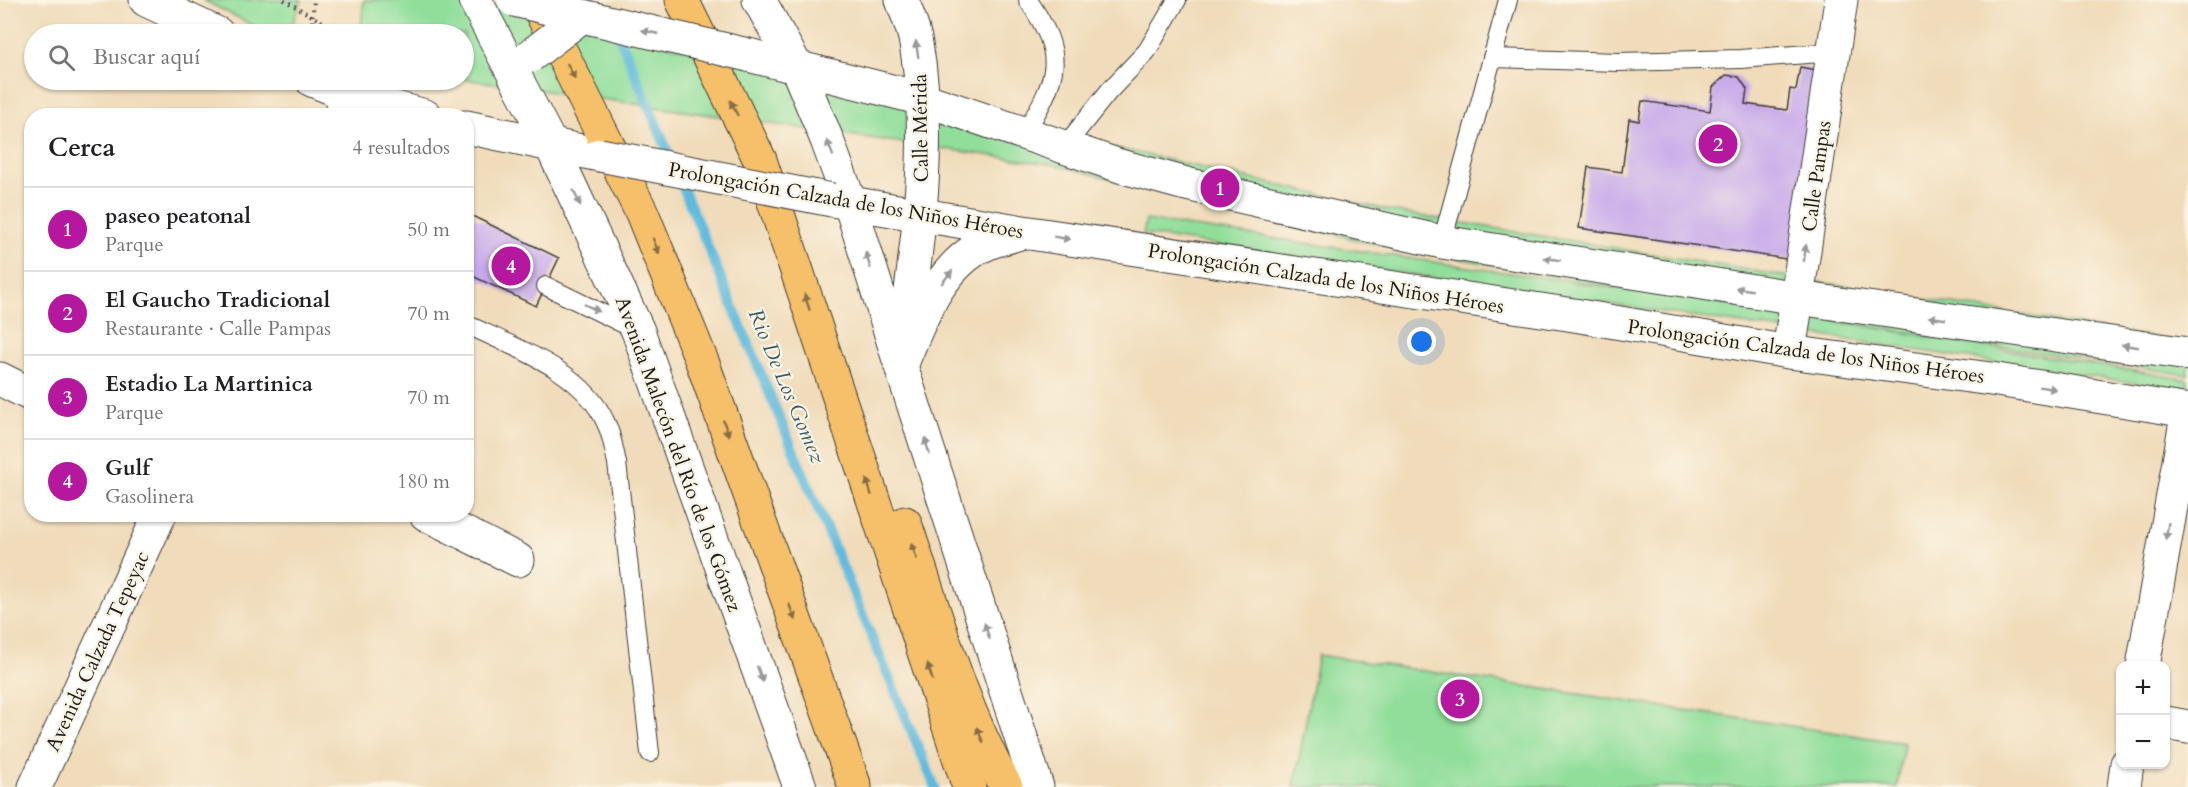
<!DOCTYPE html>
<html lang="es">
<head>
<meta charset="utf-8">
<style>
  :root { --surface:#fff; --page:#f6f6f6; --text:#202124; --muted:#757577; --line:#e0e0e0; --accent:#b5179e }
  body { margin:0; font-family:Cardo,serif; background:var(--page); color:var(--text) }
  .controls { position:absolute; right:18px; bottom:18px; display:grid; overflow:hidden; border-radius:12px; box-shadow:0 2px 4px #0004 }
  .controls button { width:54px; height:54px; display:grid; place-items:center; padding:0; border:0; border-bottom:2px solid var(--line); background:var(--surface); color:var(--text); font:30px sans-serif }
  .you { position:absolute; left:1422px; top:342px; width:21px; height:21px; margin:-15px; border:4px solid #fff; border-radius:50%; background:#1a73e8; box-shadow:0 0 0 9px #1a73e833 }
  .badge { display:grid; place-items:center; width:39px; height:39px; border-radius:50%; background:var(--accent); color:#fff; font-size:20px; font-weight:700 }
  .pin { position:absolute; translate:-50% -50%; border:3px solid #fff; box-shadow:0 2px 6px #0006 }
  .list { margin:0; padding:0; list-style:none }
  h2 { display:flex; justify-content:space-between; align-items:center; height:78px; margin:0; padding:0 24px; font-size:26px }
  h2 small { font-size:20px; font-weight:400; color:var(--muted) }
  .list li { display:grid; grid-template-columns:39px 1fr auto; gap:18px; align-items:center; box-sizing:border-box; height:84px; padding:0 24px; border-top:2px solid var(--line) }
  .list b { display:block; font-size:22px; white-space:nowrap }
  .list p { margin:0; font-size:20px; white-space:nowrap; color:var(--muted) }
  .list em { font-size:20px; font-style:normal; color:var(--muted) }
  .icon { flex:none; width:33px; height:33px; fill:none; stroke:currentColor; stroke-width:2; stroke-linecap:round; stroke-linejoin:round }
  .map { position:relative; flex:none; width:2188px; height:787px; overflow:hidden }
  .search { position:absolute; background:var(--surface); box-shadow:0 2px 4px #0004; left:24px; top:24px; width:450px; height:66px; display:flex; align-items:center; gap:15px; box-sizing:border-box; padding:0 21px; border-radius:33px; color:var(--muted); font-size:22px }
  .panel { position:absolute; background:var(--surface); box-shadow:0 2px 4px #0004; left:24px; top:108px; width:450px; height:414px; border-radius:24px }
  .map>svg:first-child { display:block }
  .green { fill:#91de9b; stroke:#567d5c; stroke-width:1.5 }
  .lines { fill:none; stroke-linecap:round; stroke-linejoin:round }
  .stream { stroke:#5fbadd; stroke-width:10 }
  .building { fill:#c8aaea }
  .service-casing { stroke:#3c3934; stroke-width:20 }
  .minor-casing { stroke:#3c3934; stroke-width:35 }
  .tertiary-casing { stroke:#3c3934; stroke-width:35 }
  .primary-casing { stroke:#3c3934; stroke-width:35 }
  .path { stroke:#3c3934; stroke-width:4; stroke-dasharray:1.5 4.5; stroke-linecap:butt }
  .service { stroke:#fff; stroke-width:18 }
  .minor { stroke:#fff; stroke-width:33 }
  .tertiary { stroke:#fff; stroke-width:33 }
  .primary { stroke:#f6c06b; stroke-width:33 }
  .tertiary-bridge-casing { stroke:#3c3934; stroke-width:35; stroke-linecap:butt }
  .tertiary-bridge { stroke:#fff; stroke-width:33 }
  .oneway { fill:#999 }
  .oneway2 { fill:#896e44 }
  .labels { text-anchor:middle; stroke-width:4.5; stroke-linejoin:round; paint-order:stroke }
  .street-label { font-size:20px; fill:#1c1c1c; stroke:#fcf5e5 }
  .water-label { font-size:21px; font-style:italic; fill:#375b69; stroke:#fcf5e5 }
</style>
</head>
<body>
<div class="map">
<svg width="2188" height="787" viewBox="0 0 2188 787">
  <rect width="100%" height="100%" fill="#fcf5e5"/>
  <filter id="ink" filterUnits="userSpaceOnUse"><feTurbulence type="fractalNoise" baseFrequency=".0167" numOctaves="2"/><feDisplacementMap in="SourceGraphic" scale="12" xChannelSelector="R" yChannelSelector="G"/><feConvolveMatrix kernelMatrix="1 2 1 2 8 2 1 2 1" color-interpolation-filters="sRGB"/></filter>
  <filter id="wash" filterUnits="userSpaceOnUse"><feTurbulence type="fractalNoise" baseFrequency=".008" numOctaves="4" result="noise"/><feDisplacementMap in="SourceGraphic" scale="24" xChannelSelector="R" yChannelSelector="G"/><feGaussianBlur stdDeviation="1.35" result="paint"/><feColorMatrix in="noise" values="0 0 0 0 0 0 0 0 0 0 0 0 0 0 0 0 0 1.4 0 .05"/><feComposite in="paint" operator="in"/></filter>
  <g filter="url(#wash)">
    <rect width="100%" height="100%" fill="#f0dbba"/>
    <g class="green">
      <path d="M203 0H302L288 34H270Z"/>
      <path d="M364 0H456L546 17 1391 211 2188 343V375L1834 321 2188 380V391L1143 234 1146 220 1786 313 1580 281 1358 240 1055 165 464 79V34H360Z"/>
      <path d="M1318 655 1904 743 1897 787H1294Z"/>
    </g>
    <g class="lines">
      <path class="stream" d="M617 31 935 787"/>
    </g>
    <g id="blocks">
      <g class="building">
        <path d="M1800 67 1822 71 1793 260 1579 228 1588 167 1622 172 1629 119 1639 121 1642 101 1710 111 1713 87 1726 75 1739 77 1747 89 1745 104 1787 110 1790 89 1796 90Z"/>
        <path d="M466 213 559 258 536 306 466 273Z"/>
      </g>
    </g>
  </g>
  <g filter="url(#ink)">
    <use href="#blocks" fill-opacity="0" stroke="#3c3934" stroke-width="1.5"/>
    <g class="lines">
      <defs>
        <g id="service">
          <path d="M1492 58 1618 62 1741 59 1834 52"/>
          <path d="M1025 133C1058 76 1067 58 1028 0"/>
          <path d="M1065 146 1109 91 1147 51 1177 0"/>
          <path d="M1442 242 1508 0"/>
          <path d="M546 286 636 330"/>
          <path d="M466 324C515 348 583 370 606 423 612 435 614 450 617 463L650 753"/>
        </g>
        <g id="minor">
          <path d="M146 0 218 34"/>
          <path d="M902 0C907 14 914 29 916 44 934 143 916 252 903 351"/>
          <path d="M312 80 349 95"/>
          <path d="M1789 352 1841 0"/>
          <path d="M0 379 32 395"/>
          <path d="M426 514 518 560"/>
          <path d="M2143 666 2188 410"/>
          <path d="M2166 723 2188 727"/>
          <path d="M2124 787 2127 764"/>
        </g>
        <g id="tertiary">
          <path d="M475 0 551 145 638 331 800 787"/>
          <path d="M759 0 797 68 827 140 850 203 901 366 1037 787"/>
          <path d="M748 55 923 99 1120 166 1186 184 1442 242 1798 298 2188 354"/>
          <path d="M340 116 349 95 425 116"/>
          <path d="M466 127 600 155"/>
          <path d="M832 200 1023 232 1574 315 1789 352 1991 379 2188 411"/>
          <path d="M901 366C919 322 940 263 988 243 998 239 1009 237 1019 233"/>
          <path d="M35 787 160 514"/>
        </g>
        <g id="primary">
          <path d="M682 0 760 160 969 787"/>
          <path d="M541 12 642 213 703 364 855 787"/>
          <path d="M905 523C935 612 960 704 1006 787"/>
        </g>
      </defs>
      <use href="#service" class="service-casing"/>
      <use href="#minor" class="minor-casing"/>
      <use href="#tertiary" class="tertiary-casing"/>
      <use href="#primary" class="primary-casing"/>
      <g class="path">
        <path d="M284 0 343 34"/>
        <path d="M311 34 314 0"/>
      </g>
      <use href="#service" class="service"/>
      <use href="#minor" class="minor"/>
      <use href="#tertiary" class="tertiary"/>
      <use href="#primary" class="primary"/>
      <defs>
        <g id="tertiary-bridge">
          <path d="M514 0 748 55"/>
          <path d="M530 56 582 16"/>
          <path d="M600 155 832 200"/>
        </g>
      </defs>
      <use href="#tertiary-bridge" class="tertiary-bridge-casing"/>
      <use href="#tertiary-bridge" class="tertiary-bridge"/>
    </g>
    <defs><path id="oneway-solid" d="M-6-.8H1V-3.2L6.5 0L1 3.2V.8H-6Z" transform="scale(1.5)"/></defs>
    <g class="oneway">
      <use href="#oneway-solid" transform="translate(650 32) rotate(-167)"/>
      <use href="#oneway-solid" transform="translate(917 49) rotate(-99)"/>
      <use href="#oneway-solid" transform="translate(830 148) rotate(-111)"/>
      <use href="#oneway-solid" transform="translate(577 198) rotate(65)"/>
      <use href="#oneway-solid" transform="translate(1062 238) rotate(9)"/>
      <use href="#oneway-solid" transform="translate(1805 253) rotate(-82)"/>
      <use href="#oneway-solid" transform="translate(1552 259) rotate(-171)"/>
      <use href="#oneway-solid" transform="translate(868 260) rotate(-107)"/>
      <use href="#oneway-solid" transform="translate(947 277) rotate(-51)"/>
      <use href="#oneway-solid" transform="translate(1744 289) rotate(-171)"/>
      <use href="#oneway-solid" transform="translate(592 308) rotate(26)"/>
      <use href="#oneway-solid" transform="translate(1937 318) rotate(-172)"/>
      <use href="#oneway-solid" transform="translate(2130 346) rotate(-172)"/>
      <use href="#oneway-solid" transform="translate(2048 388) rotate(9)"/>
      <use href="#oneway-solid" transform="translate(927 446) rotate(-108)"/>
      <use href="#oneway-solid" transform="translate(2167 531) rotate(100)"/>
      <use href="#oneway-solid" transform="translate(987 631) rotate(-108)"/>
      <use href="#oneway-solid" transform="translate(760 674) rotate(70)"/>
    </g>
    <g class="oneway2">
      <use href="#oneway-solid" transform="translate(571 71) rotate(63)"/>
      <use href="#oneway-solid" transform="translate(734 108) rotate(-116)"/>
      <use href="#oneway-solid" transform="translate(656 246) rotate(68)"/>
      <use href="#oneway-solid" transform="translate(807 302) rotate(-108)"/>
      <use href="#oneway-solid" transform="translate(726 428) rotate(70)"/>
      <use href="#oneway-solid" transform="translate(869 487) rotate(-108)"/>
      <use href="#oneway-solid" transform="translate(914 551) rotate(-109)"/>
      <use href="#oneway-solid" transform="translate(792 612) rotate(70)"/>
      <use href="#oneway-solid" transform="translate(930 672) rotate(-108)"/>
      <use href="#oneway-solid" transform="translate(980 735) rotate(-113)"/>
    </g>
  </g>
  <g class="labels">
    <g class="street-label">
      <text transform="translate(920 128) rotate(-91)" y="7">Calle Mérida</text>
      <text transform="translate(1816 176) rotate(-82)" y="7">Calle Pampas</text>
      <text transform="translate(846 200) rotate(10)" y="7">Prolongación Calzada de los Niños Héroes</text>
      <text transform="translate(1326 278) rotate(9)" y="7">Prolongación Calzada de los Niños Héroes</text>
      <text transform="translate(1806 351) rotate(8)" y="7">Prolongación Calzada de los Niños Héroes</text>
      <text transform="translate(679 454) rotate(70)" y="7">Avenida Malecón del Río de los Gómez</text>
      <text transform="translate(97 651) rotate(-65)" y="7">Avenida Calzada Tepeyac</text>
    </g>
    <g class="water-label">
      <text transform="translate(787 386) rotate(67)" y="7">Rio De Los Gomez</text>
    </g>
  </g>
</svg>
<div class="controls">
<button>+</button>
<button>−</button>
</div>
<div class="you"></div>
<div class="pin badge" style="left:1220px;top:188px">1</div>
<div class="pin badge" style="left:1718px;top:144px">2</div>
<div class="pin badge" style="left:1460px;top:699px">3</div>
<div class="pin badge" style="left:511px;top:266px">4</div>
<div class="search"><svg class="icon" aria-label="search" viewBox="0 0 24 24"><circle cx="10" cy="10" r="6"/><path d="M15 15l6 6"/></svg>Buscar aquí</div>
<section class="panel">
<h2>Cerca<small>4 resultados</small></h2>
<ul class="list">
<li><span class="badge">1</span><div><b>paseo peatonal</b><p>Parque</p></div><em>50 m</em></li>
<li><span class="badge">2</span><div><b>El Gaucho Tradicional</b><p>Restaurante · Calle Pampas</p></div><em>70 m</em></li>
<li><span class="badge">3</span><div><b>Estadio La Martinica</b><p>Parque</p></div><em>70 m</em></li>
<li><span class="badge">4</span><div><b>Gulf</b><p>Gasolinera</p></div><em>180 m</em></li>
</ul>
</section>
</div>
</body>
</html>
